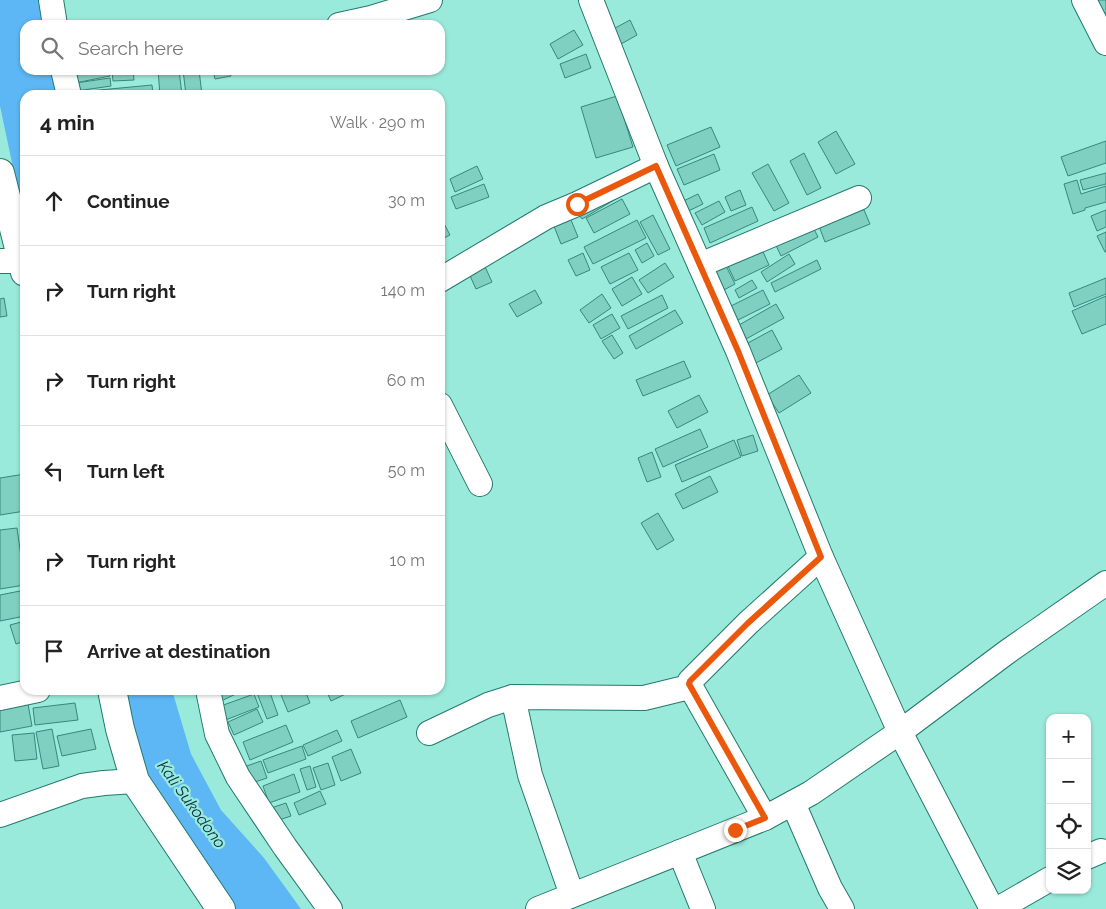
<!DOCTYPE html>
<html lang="en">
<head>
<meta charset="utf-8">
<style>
  :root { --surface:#fff; --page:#f6f6f6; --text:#222; --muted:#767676; --line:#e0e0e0 }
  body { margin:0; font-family:Raleway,sans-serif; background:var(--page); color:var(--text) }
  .controls { position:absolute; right:15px; bottom:15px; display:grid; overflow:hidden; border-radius:10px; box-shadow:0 1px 4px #0004 }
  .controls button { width:45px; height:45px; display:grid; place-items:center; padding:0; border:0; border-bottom:1px solid var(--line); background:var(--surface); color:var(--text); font:25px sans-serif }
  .stop { position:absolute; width:15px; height:15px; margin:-11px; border:4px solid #ea580c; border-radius:50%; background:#fff }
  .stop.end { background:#ea580c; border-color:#fff; box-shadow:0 1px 5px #0008 }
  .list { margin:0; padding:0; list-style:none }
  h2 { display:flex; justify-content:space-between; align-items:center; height:65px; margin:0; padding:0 20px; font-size:21px }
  h2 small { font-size:16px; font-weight:400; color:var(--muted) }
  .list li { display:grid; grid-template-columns:32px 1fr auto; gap:15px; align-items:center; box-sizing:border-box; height:90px; padding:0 20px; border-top:1px solid var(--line) }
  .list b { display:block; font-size:19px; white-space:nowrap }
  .list em { font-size:16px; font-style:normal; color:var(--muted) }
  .icon { flex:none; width:28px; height:28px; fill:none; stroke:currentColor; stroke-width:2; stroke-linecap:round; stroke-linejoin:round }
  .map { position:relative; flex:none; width:1106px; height:909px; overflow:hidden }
  .search { position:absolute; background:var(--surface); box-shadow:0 1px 4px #0004; left:20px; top:20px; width:425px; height:55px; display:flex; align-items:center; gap:12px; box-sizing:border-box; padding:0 18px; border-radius:15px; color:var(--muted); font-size:19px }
  .panel { position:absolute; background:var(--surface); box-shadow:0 1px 4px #0004; left:20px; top:90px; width:425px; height:605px; border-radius:15px }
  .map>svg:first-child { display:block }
  .water { fill:#5db7f5 }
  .building { fill:#7fd0c1; stroke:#36887c }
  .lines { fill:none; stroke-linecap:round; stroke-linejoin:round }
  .minor-casing { stroke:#23796d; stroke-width:26 }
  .secondary-casing { stroke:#23796d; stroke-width:30 }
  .minor { stroke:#fff; stroke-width:24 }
  .secondary { stroke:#fff; stroke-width:28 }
  .route { stroke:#ea580c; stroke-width:6 }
  .labels { text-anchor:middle; stroke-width:4.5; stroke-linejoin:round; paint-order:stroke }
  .water-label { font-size:16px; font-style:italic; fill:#072f48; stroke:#99eadb }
</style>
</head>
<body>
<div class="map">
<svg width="1106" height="909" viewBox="0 0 1106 909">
  <rect width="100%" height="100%" fill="#99eadb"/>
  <g class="water">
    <path d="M0 0H40L45 25H25V70H55L59 95H25V224L0 106Z"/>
    <path d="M116 690H172L191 754 221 810 264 858 301 909H226L160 812Z"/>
  </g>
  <g class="building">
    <path d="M1097 0H1106V16L1102 17Z"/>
    <path d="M630 20 637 35 614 48 606 33Z"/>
    <path d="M574 30 583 45 558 59 550 44Z"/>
    <path d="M586 54 591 68 565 78 560 64Z"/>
    <path d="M71 70H109L110 76 70 84Z"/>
    <path d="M112 70H133L134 80 113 81Z"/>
    <path d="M158 70H179L182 95H160Z"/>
    <path d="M183 70H199L202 95H186Z"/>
    <path d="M213 70H230L231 76 215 79Z"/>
    <path d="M110 78 111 86 70 92 69 84Z"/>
    <path d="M152 85 153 95H89V91Z"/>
    <path d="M617 96 633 147 596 158 581 107Z"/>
    <path d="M711 127 720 147 676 166 667 145Z"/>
    <path d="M836 131 855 164 836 174 818 142Z"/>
    <path d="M1106 141V163L1068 176 1061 157Z"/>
    <path d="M804 153 821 188 807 195 790 161Z"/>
    <path d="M714 154 720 170 684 185 677 169Z"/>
    <path d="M768 164 789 203 774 211 752 173Z"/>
    <path d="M477 166 483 179 455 192 450 179Z"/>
    <path d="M1106 173V184L1083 190 1080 180Z"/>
    <path d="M1077 180 1081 194 1106 186V202L1085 208V210L1073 214 1064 184Z"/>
    <path d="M484 184 489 197 456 209 451 197Z"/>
    <path d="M617 188 621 196 582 219 577 211Z"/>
    <path d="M740 190 746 205 731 211 725 197Z"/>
    <path d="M698 194 703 204 680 215 675 205Z"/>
    <path d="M622 199 630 214 594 233 586 218Z"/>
    <path d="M719 201 725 212 702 225 695 213Z"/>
    <path d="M861 203 870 224 825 242 817 221Z"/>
    <path d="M752 207 758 221 710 243 704 228Z"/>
    <path d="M1106 210V227L1097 231 1091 216Z"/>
    <path d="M569 215 578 237 561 244 552 221Z"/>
    <path d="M653 215 670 249 658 255 640 222Z"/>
    <path d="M440 216 450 235 440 240Z"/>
    <path d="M637 220 646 238 593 264 584 247Z"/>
    <path d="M811 223 818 237 781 256 774 241Z"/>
    <path d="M1106 232V252H1105L1097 236Z"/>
    <path d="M647 243 654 256 642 263 635 250Z"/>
    <path d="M759 243 769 265 735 281 725 260Z"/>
    <path d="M583 253 590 270 576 276 568 260Z"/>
    <path d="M629 253 638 270 610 284 601 267Z"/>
    <path d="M789 254 795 264 767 282 761 272Z"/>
    <path d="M482 260 492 282 476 289 466 267Z"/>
    <path d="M817 260 821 269 775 292 771 283Z"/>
    <path d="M665 263 674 277 648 293 639 280Z"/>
    <path d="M725 264 735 284 720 292 710 272Z"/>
    <path d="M632 277 642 294 622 306 612 289Z"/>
    <path d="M1106 278V294L1074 307 1069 293Z"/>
    <path d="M752 280 757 288 739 298 735 290Z"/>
    <path d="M535 290 542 303 517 317 509 304Z"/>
    <path d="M763 290 770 304 734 322 727 308Z"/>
    <path d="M602 294 611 308 589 323 580 310Z"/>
    <path d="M662 295 668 308 628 329 621 316Z"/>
    <path d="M1106 296V324L1082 334 1072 311Z"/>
    <path d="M4 298 7 316 0 317V299Z"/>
    <path d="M776 304 784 318 746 339 739 325Z"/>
    <path d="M675 310 683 323 636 349 629 336Z"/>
    <path d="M612 314 620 328 601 339 593 325Z"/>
    <path d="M772 330 782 349 756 363 746 344Z"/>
    <path d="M612 335 623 353 614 359 602 341Z"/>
    <path d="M684 361 691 377 643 396 636 380Z"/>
    <path d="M799 375 811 393 779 413 767 395Z"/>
    <path d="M699 395 708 412 677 428 668 411Z"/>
    <path d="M700 429 708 447 663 467 655 449Z"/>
    <path d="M753 435 758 451 742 456 737 440Z"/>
    <path d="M734 440 741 457 682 482 675 465Z"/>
    <path d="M652 452 661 477 647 482 638 458Z"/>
    <path d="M25 474V511L0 515V478Z"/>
    <path d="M710 476 718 492 683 509 675 494Z"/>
    <path d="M658 513 674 540 657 550 641 523Z"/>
    <path d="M17 528 25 585 0 589V530Z"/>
    <path d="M25 590V616L0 621V595Z"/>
    <path d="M25 621V641L16 644 10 625Z"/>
    <path d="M209 690H244L215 704Z"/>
    <path d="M264 690H269L278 715 267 719 257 693Z"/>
    <path d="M279 690H305L310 703 288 712Z"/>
    <path d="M326 690H354L331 701Z"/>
    <path d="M254 694 259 707 223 721 218 707Z"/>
    <path d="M400 700 407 717 358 738 351 721Z"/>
    <path d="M75 703 78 720 35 725 33 708Z"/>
    <path d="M28 704 32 726 0 732V709Z"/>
    <path d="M257 709 263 722 234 735 228 722Z"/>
    <path d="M286 725 293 742 250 760 243 742Z"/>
    <path d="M52 729 59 766 43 769 36 732Z"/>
    <path d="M91 729 96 749 62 756 57 736Z"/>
    <path d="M337 730 342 741 308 756 303 745Z"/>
    <path d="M34 733 37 759 15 761 12 735Z"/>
    <path d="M302 746 306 759 268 773 263 760Z"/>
    <path d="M351 749 361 773 341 781 332 757Z"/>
    <path d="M261 761 267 778 246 785 241 768Z"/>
    <path d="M328 763 335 785 321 790 313 768Z"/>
    <path d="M310 766 316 787 307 790 300 769Z"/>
    <path d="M294 774 300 792 269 803 263 786Z"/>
    <path d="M320 791 326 804 299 815 294 803Z"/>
    <path d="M286 803 291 816 273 822 268 809Z"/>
  </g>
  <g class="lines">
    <defs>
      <g id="minor">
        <path d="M51 0 55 25"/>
        <path d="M591 0 656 166 738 351 821 557 900 732 992 909"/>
        <path d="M1084 0 1106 43"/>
        <path d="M339 25 371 18 430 0"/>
        <path d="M63 70 69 95"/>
        <path d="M0 261H23"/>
        <path d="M700 265 859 198"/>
        <path d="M440 280 546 217 577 204 656 166"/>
        <path d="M440 405 480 484"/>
        <path d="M208 690 217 734 238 777 285 847 330 909"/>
        <path d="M513 697 530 775 572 895"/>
        <path d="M0 698 38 690"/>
        <path d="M429 733 488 705 513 697 644 698 689 687"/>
        <path d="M793 803 830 888 842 909"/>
        <path d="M0 815 82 786 104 783 135 781"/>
        <path d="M765 818 689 684 690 681 748 623 821 557"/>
        <path d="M680 852 703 909"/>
        <path d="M1087 857 1101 851"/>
        <path d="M538 909 765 818 811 793 900 732 1007 652 1106 583"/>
        <path d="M998 909 1050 879"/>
      </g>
      <g id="secondary">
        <path d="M0 173 25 272"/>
        <path d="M112 690 120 729 135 781 221 909"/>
      </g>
    </defs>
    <use href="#minor" class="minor-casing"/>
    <use href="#secondary" class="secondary-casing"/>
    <use href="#minor" class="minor"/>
    <use href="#secondary" class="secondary"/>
  </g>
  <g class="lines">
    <path class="route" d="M577 204 656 166 738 351 821 557 748 623 690 681 689 684 765 818 735 830"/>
  </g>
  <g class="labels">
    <g class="water-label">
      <text transform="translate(192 804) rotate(54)" y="6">Kali Sukodono</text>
    </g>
  </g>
</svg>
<div class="controls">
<button>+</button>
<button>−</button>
<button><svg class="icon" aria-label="locate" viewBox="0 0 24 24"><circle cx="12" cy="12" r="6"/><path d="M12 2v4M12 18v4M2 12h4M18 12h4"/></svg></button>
<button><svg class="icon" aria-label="layers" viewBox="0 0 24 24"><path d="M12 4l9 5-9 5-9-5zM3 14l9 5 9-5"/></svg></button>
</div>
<div class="stop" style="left:577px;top:204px"></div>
<div class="stop end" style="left:735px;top:830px"></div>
<div class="search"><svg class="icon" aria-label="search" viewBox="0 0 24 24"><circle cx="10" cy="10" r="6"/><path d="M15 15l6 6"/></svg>Search here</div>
<section class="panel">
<h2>4 min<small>Walk · 290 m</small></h2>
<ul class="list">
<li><svg class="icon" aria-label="ahead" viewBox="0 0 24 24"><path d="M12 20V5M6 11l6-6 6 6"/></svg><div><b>Continue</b></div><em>30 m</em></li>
<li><svg class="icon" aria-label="right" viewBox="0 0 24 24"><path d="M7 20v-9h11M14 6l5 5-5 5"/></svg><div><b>Turn right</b></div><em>140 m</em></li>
<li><svg class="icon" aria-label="right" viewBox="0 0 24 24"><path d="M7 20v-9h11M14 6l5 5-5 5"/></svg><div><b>Turn right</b></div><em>60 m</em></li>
<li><svg class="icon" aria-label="left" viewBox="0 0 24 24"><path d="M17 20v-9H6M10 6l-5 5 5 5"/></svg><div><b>Turn left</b></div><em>50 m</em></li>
<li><svg class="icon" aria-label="right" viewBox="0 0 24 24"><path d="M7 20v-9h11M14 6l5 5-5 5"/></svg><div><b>Turn right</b></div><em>10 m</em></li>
<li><svg class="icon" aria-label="arrive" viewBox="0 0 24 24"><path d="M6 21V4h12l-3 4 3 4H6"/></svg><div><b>Arrive at destination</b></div></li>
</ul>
</section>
</div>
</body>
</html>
